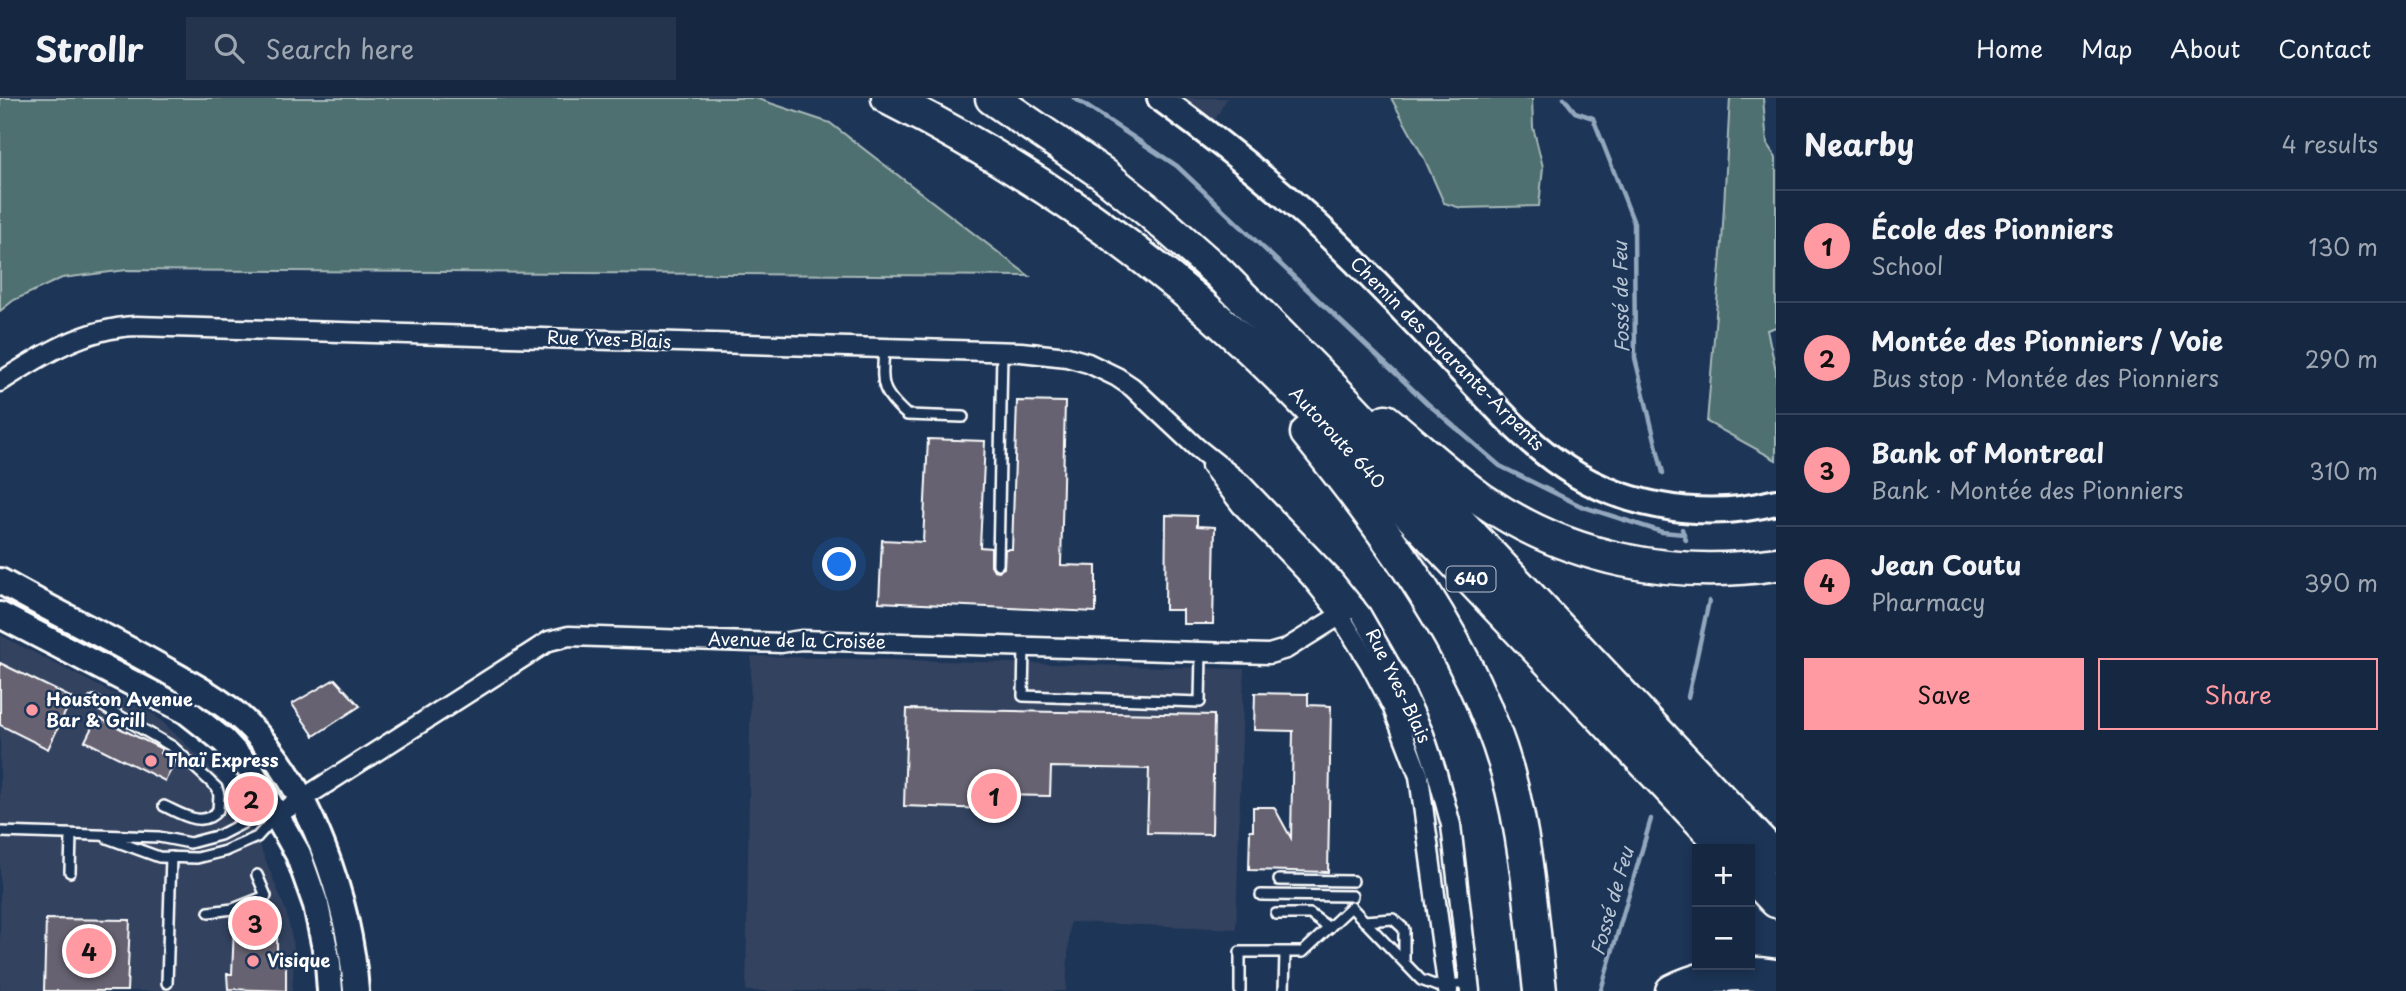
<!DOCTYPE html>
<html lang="en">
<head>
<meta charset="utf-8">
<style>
  :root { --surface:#162841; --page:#23344c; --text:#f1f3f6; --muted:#9ea6b1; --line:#35445a; --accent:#ff9aa2 }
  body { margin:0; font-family:"Playpen Sans",sans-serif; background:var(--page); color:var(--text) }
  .controls { position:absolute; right:21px; bottom:21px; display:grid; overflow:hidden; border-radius:0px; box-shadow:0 4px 10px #0003 }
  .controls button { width:63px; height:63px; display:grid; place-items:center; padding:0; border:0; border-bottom:2px solid var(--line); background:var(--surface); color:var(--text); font:35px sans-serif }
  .you { position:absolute; left:840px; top:467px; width:24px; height:24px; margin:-18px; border:5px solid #fff; border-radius:50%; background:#1a73e8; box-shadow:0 0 0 10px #1a73e833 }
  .badge { display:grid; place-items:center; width:46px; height:46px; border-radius:50%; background:var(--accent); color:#111; font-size:23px; font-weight:700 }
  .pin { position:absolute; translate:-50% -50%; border:4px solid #fff; box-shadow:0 2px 7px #0006 }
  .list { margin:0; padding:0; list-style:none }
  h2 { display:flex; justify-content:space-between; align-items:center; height:91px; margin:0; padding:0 28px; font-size:30px }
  h2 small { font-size:23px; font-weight:400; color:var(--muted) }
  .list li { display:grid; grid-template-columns:46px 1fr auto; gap:21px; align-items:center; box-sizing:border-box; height:112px; padding:0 28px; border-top:2px solid var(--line) }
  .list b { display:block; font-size:26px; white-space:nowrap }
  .list p { margin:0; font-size:23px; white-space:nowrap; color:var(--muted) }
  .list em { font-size:23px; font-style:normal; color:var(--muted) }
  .actions { display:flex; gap:14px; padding:21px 28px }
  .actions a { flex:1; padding:16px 0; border:2px solid var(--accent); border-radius:0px; text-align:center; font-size:24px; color:var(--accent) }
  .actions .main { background:var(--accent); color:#111 }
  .icon { flex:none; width:38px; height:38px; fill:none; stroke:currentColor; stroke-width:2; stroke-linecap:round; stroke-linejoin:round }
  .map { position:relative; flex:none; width:1776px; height:893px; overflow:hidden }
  header { display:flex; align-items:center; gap:42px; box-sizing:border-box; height:98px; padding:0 35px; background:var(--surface); border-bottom:2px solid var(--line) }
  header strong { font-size:33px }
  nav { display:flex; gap:38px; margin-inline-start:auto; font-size:24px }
  .search { width:490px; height:63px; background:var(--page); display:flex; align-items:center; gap:18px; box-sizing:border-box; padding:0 24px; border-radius:0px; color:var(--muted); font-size:26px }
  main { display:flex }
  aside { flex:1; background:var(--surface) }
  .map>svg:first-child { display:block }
  .built { fill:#33425f }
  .green { fill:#4f7070; stroke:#a7b8b8; stroke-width:2 }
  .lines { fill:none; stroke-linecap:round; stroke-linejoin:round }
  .stream { stroke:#93a7bd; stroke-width:4.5 }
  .building { fill:#666271; stroke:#fff; stroke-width:2 }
  .lane-casing { stroke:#fff; stroke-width:14 }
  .street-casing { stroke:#fff; stroke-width:23 }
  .secondary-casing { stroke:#fff; stroke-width:30 }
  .highway-casing { stroke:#fff; stroke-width:37 }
  .lane { stroke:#1d3557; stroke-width:9 }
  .street { stroke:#1d3557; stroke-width:18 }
  .secondary { stroke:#1d3557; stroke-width:24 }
  .highway { stroke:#1d3557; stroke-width:32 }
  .poi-dot { fill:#ff9aa2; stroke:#1d3557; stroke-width:2.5 }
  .labels { text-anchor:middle; stroke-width:5; stroke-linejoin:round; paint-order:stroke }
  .shield { fill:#1d3557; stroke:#bbc2cd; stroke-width:2 }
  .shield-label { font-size:16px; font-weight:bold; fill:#fff }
  .street-label { font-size:18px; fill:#fff; stroke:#1d3557 }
  .poi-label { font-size:18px; font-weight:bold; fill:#fff; stroke:#1d3557; text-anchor:start }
  .water-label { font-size:19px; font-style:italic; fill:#b7c5d3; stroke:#1d3557 }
</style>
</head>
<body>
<header>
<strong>Strollr</strong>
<div class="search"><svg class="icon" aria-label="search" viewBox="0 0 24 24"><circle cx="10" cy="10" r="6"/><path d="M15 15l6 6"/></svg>Search here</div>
<nav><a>Home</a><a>Map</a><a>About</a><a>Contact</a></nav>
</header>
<main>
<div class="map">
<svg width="1776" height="893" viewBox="0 0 1776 893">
  <rect width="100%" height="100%" fill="#1d3557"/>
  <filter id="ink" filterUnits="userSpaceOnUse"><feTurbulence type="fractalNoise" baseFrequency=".0143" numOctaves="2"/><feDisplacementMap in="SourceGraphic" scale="14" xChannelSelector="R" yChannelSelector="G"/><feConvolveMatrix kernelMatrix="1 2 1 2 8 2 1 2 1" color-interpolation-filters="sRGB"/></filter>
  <g filter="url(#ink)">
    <g class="built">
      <path d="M1184 0H1227L1215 22Z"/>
      <path d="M0 537 155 617 209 668 231 695 260 748 286 813 295 854 292 893H0Z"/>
      <path d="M751 558 1244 571 1236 831 1070 824 1066 893H746Z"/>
    </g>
    <g class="green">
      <path d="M0 0H755L830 25 1029 178 127 172 62 180 14 202 0 213Z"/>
      <path d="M1391 0H1532L1533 29 1543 69 1539 108 1461 110 1444 105 1425 62Z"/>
      <path d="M1730 0H1763L1767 46 1776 60V229L1767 232 1776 272V362L1707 324 1722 144Z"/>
    </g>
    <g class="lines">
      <g class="stream">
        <path d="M1074 0 1177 68 1427 305 1500 368 1581 408 1662 434 1684 436"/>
        <path d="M1564 0 1575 14 1593 20 1634 125 1635 260 1663 375"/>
        <path d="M1682 431 1686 442"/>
        <path d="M1688 599 1709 503"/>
        <path d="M1601 892 1651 721"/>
      </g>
    </g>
    <g class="building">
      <path d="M1017 303 1065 304 1061 467 1096 468V514L879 504 882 442 923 444 928 341 985 343 980 449 991 450V467L994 472 999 473 1004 470 1005 451H1012Z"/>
      <path d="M1166 417 1197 418V428L1215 429 1213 526H1183V512H1165Z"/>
      <path d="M0 565 72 600 48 651 0 627Z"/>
      <path d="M335 581 360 608 314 638 292 606Z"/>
      <path d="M1255 595 1308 596V607L1331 608 1328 774 1249 772 1250 732H1253V709H1274L1291 740 1293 633 1254 632Z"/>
      <path d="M907 611 1214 617 1212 736 1147 735 1149 671 1051 669 1050 698 988 697 987 711 904 708Z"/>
      <path d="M97 619 162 651 160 655 176 663 165 683 85 643Z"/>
      <path d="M268 805 277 831V858H286V893L228 891 227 876H232L234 830 231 818Z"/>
      <path d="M46 821 130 822 127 893H44Z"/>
    </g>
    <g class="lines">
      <defs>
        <g id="lane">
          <path d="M884 250C882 286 879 292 907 317L963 319"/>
          <path d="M998 466 1002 254"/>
          <path d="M1024 549 1023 598 1200 604 1201 555"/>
          <path d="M94 603 173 649 217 690 219 697 218 712C203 731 181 716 164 708"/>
          <path d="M0 734 159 739 190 745 220 737 249 722 275 717"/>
          <path d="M107 740 159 759 197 760 225 753 257 739 276 718"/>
          <path d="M70 774 71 737"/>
          <path d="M1279 782 1353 783"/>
          <path d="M1261 797 1352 798"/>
          <path d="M209 814 233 811 266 798 257 777"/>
          <path d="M1276 816H1310L1329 830"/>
          <path d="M1364 823 1393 821 1404 831V862"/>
          <path d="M167 885 171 759"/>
          <path d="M1240 893V854H1303L1351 809 1421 882 1437 888 1469 885"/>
          <path d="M1284 893 1285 855"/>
        </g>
        <g id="street">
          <path d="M0 284C42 257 85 230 136 228L1021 254 1067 259 1088 265 1117 279 1132 289 1196 349 1241 385 1332 480 1361 516 1400 584 1424 636 1437 675 1451 727 1470 893"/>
          <path d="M1211 368 1241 407 1310 479 1335 510 1370 566 1392 608 1419 678 1448 893"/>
          <path d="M277 717 549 543 569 538 781 545 801 542 1269 556 1286 551 1355 508"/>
        </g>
        <g id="secondary">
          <path d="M1160 0C1229 50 1295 103 1355 163 1393 201 1429 239 1466 278 1494 307 1521 338 1554 362 1616 408 1701 424 1776 404"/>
          <path d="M0 483C54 514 110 540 164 571 191 586 221 602 244 623 310 685 350 805 356 893"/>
          <path d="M0 517 186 613 224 643 250 671 298 756 316 807 328 865 330 893"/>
        </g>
        <g id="highway">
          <path d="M888 0C1016 64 1138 147 1243 244 1310 306 1370 375 1433 441 1532 544 1630 648 1727 751"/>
          <path d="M992 0 1103 76 1151 115 1219 175 1348 306 1776 760"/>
          <path d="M1386 323C1418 349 1448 377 1481 401 1568 461 1673 482 1776 466"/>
          <path d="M1307 335C1389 437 1470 545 1507 672 1527 743 1532 819 1540 893"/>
          <path d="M1750 775 1776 803"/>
          <path d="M1672 893C1704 877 1741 873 1776 878"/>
        </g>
      </defs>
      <use href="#lane" class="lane-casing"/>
      <use href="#street" class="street-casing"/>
      <use href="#secondary" class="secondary-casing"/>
      <use href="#highway" class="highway-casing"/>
      <use href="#lane" class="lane"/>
      <use href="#street" class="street"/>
      <use href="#secondary" class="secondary"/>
      <use href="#highway" class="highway"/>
    </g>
  </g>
  <g class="poi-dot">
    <circle cx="32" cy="612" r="7"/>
    <circle cx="151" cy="663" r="7"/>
    <circle cx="253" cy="863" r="7"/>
  </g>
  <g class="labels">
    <rect class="shield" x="1446.5" y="468.5" width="49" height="25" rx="5"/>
    <g class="shield-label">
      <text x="1471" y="487">640</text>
    </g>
    <g class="street-label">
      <text transform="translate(609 242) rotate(2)" y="6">Rue Yves-Blais</text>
      <text transform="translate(1447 256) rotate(45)" y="6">Chemin des Quarante-Arpents</text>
      <text transform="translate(1337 340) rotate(47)" y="6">Autoroute 640</text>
      <text transform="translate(797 543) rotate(1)" y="6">Avenue de la Croisée</text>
      <text transform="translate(1398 588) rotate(64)" y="6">Rue Yves-Blais</text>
    </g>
    <g class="poi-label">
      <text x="46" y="608">Houston Avenue<tspan x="46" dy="21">Bar &amp; Grill</tspan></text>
      <text x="165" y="669">Thaï Express</text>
      <text x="267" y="869">Visique</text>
    </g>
    <g class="water-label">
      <text transform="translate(1621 199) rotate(-91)" y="7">Fossé de Feu</text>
      <text transform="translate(1612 803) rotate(-74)" y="7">Fossé de Feu</text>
    </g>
  </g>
</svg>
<div class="controls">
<button>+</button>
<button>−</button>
</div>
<div class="you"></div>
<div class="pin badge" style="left:994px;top:698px">1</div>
<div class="pin badge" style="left:251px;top:701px">2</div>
<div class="pin badge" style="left:255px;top:825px">3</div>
<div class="pin badge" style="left:89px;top:853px">4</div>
</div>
<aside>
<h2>Nearby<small>4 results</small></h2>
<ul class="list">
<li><span class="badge">1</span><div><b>École des Pionniers</b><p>School</p></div><em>130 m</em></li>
<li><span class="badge">2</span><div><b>Montée des Pionniers / Voie</b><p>Bus stop · Montée des Pionniers</p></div><em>290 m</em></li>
<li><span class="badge">3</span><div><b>Bank of Montreal</b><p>Bank · Montée des Pionniers</p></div><em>310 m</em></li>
<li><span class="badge">4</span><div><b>Jean Coutu</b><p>Pharmacy</p></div><em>390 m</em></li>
</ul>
<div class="actions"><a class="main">Save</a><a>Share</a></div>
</aside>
</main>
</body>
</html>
